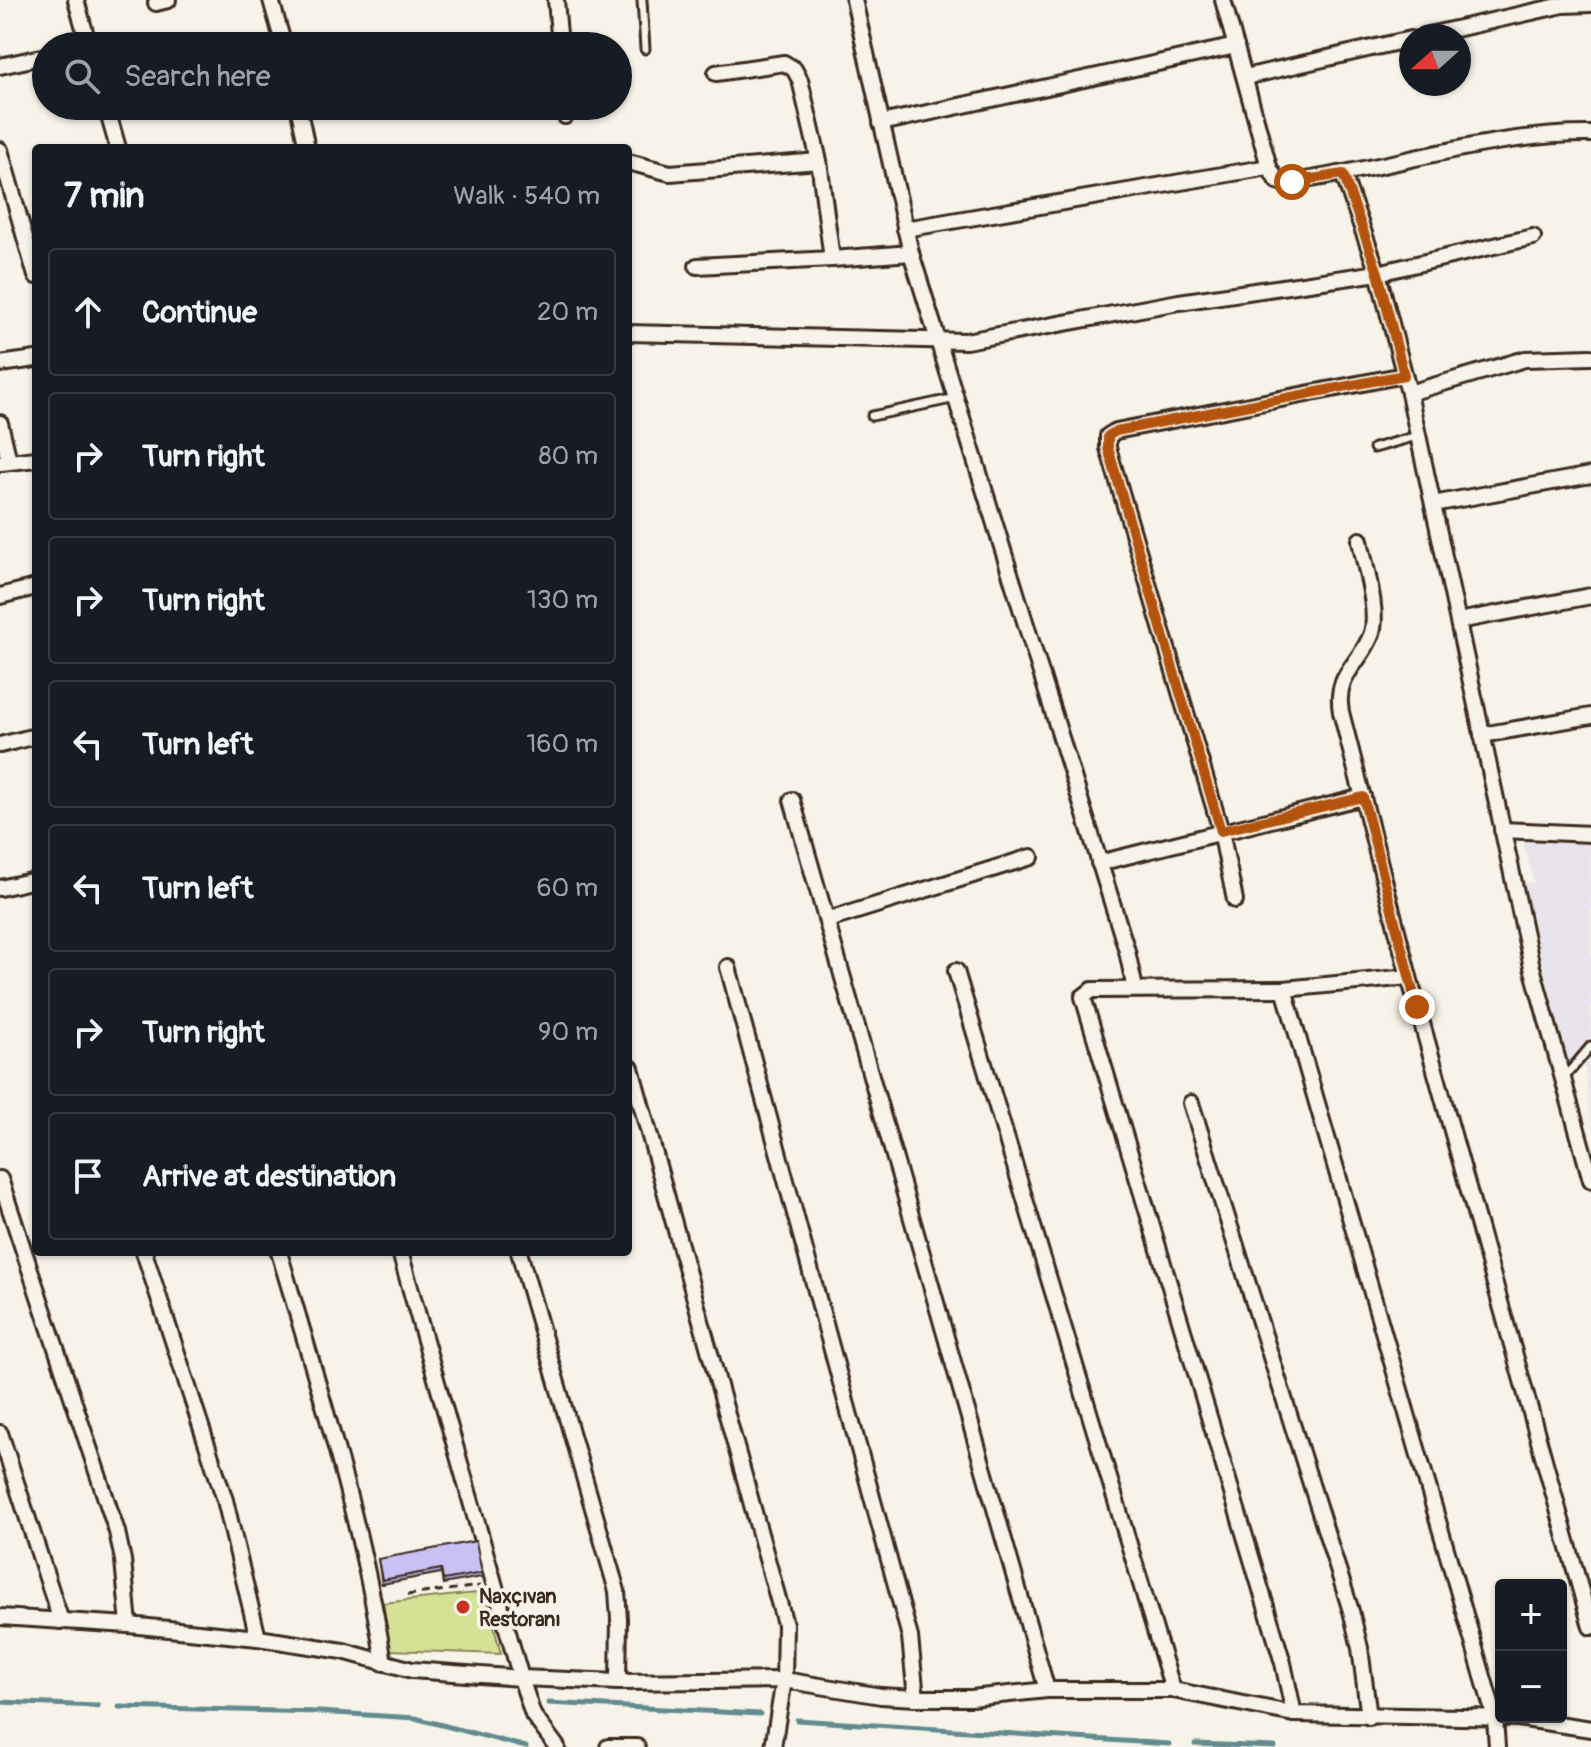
<!DOCTYPE html>
<html lang="en">
<head>
<meta charset="utf-8">
<style>
  :root { --surface:#171b24; --page:#242831; --text:#f1f3f6; --muted:#9ea1a6; --line:#363941 }
  body { margin:0; font-family:Pangolin,sans-serif; background:var(--page); color:var(--text) }
  .controls { position:absolute; right:24px; bottom:24px; display:grid; overflow:hidden; border-radius:8px; box-shadow:0 2px 6px #0004 }
  .controls button { width:72px; height:72px; display:grid; place-items:center; padding:0; border:0; border-bottom:2px solid var(--line); background:var(--surface); color:var(--text); font:40px sans-serif }
  .compass { position:absolute; left:1399px; top:24px; width:72px; height:72px; border-radius:50%; background:var(--surface); box-shadow:0 2px 6px #0004; rotate:249deg }
  .stop { position:absolute; width:24px; height:24px; margin:-18px; border:6px solid #b45309; border-radius:50%; background:#fff }
  .stop.end { background:#b45309; border-color:#fff; box-shadow:0 2px 8px #0008 }
  .list { margin:0; padding:0; list-style:none }
  h2 { display:flex; justify-content:space-between; align-items:center; height:104px; margin:0; padding:0 32px; font-size:34px }
  h2 small { font-size:26px; font-weight:400; color:var(--muted) }
  .list li { display:grid; grid-template-columns:52px 1fr auto; gap:24px; align-items:center; box-sizing:border-box; height:128px; margin:0 16px 16px; padding:0 16px; border:2px solid var(--line); border-radius:8px }
  .list b { display:block; font-size:30px; white-space:nowrap }
  .list em { font-size:26px; font-style:normal; color:var(--muted) }
  .icon { flex:none; width:44px; height:44px; fill:none; stroke:currentColor; stroke-width:2; stroke-linecap:round; stroke-linejoin:round }
  .map { position:relative; flex:none; width:1591px; height:1747px; overflow:hidden }
  .search { position:absolute; background:var(--surface); box-shadow:0 2px 6px #0004; left:32px; top:32px; width:600px; height:88px; display:flex; align-items:center; gap:20px; box-sizing:border-box; padding:0 28px; border-radius:44px; color:var(--muted); font-size:30px }
  .panel { position:absolute; background:var(--surface); box-shadow:0 2px 6px #0004; left:32px; top:144px; width:600px; height:1112px; border-radius:8px }
  .map>svg:first-child { display:block }
  .built { fill:#e9e4ec }
  .green { fill:#d5e295; stroke:#88865a; stroke-width:2 }
  .lines { fill:none; stroke-linecap:round; stroke-linejoin:round }
  .stream { stroke:#628b8f; stroke-width:5 }
  .lane-casing { stroke:#3b2a1e; stroke-width:13 }
  .street-casing { stroke:#3b2a1e; stroke-width:20 }
  .path { stroke:#3b2a1e; stroke-width:3; stroke-dasharray:8 6; stroke-linecap:butt }
  .lane { stroke:#f7f3e8; stroke-width:7 }
  .street { stroke:#f7f3e8; stroke-width:14 }
  .wall { fill:#ada6d2; stroke:#3b2a1e; stroke-width:2 }
  .building { fill:#c9c1f4; stroke:#3b2a1e; stroke-width:2 }
  .route { stroke:#b45309; stroke-width:10 }
  .poi-dot { fill:#c8321e; stroke:#f7f3e8; stroke-width:3 }
  .labels { text-anchor:middle; stroke-width:7; stroke-linejoin:round; paint-order:stroke }
  .poi-label { font-size:20px; font-weight:bold; fill:#3b2a1e; stroke:#f7f3e8; text-anchor:start }
</style>
</head>
<body>
<div class="map">
<svg width="1591" height="1747" viewBox="0 0 1591 1747">
  <rect width="100%" height="100%" fill="#f7f3e8"/>
  <filter id="ink" filterUnits="userSpaceOnUse"><feTurbulence type="fractalNoise" baseFrequency=".0125" numOctaves="2"/><feDisplacementMap in="SourceGraphic" scale="16" xChannelSelector="R" yChannelSelector="G"/><feConvolveMatrix kernelMatrix="1 2 1 2 8 2 1 2 1" color-interpolation-filters="sRGB"/></filter>
  <g filter="url(#ink)">
    <path class="built" d="M1522 838 1591 841V1129L1585 1067 1566 1064 1524 883 1534 882Z"/>
    <path class="green" d="M485 1592 501 1654 390 1650 383 1603Z"/>
    <g class="lines">
      <g class="stream">
        <path d="M0 1702 98 1706"/>
        <path d="M548 1703 760 1714"/>
        <path d="M119 1707 319 1712 415 1718 526 1747"/>
        <path d="M797 1720 1169 1744"/>
        <path d="M1195 1744 1275 1747"/>
      </g>
      <defs>
        <g id="lane">
          <path d="M642 0 645 49"/>
          <path d="M872 416 956 398"/>
          <path d="M1374 448 1417 436"/>
          <path d="M1564 1078 1591 1046"/>
        </g>
        <g id="street">
          <path d="M76 0 89 46"/>
          <path d="M271 0 284 46"/>
          <path d="M556 0 560 46"/>
          <path d="M854 0 911 253 1127 951 1135 989"/>
          <path d="M1223 0 1269 167"/>
          <path d="M156 3 168 0"/>
          <path d="M1424 36 1563 5 1591 4"/>
          <path d="M0 66 46 56"/>
          <path d="M716 73 784 63 794 69 800 80 819 161"/>
          <path d="M1245 77 1411 39"/>
          <path d="M106 106 118 148"/>
          <path d="M298 106 307 148"/>
          <path d="M564 106 565 116"/>
          <path d="M881 123 1236 46"/>
          <path d="M0 150 36 276"/>
          <path d="M628 162 670 173 819 161 832 259 911 253"/>
          <path d="M1343 174 1378 273 1409 393 1532 967 1591 1180"/>
          <path d="M905 229 1269 167 1277 181 1284 183C1387 170 1487 133 1591 134"/>
          <path d="M697 266 832 259"/>
          <path d="M628 333 966 341 1179 302 1378 273 1533 237"/>
          <path d="M0 364 36 359"/>
          <path d="M1409 393 1525 359 1591 357"/>
          <path d="M0 423 9 461"/>
          <path d="M1 463 36 459"/>
          <path d="M1433 504 1591 475"/>
          <path d="M1360 540C1364 564 1379 610 1372 633 1360 666 1334 673 1341 712L1409 977 1591 1627"/>
          <path d="M0 596 36 587"/>
          <path d="M1458 621 1591 596"/>
          <path d="M1482 735 1591 716"/>
          <path d="M0 745 36 736"/>
          <path d="M792 800 1047 1690"/>
          <path d="M1502 830 1591 834"/>
          <path d="M1099 863 1363 797"/>
          <path d="M0 888 36 880"/>
          <path d="M1235 900 1221 831 1108 448V436L1116 431 1404 375"/>
          <path d="M828 920 1031 857"/>
          <path d="M728 967 910 1637 916 1698"/>
          <path d="M956 971 1173 1690"/>
          <path d="M1284 989 1495 1718 1497 1747"/>
          <path d="M628 1068H631L785 1624 784 1680 773 1747"/>
          <path d="M1191 1103 1351 1611 1360 1648 1369 1717"/>
          <path d="M0 1179 117 1532 123 1560 129 1625"/>
          <path d="M144 1252 225 1500 258 1638"/>
          <path d="M279 1252C319 1388 362 1522 384 1663"/>
          <path d="M400 1252 521 1678 533 1715 557 1747"/>
          <path d="M519 1252 617 1591 619 1619 618 1682"/>
          <path d="M0 1433 61 1621"/>
          <path d="M0 1617 129 1625 258 1638 343 1651 412 1670 521 1678 618 1682 784 1680 881 1696 916 1698H971L1047 1690H1173L1294 1714 1518 1718 1591 1729"/>
          <path d="M1294 1714 1283 1663 1083 997 1092 990 1284 989 1409 977"/>
          <path d="M608 1747H637"/>
        </g>
      </defs>
      <use href="#lane" class="lane-casing"/>
      <use href="#street" class="street-casing"/>
      <path class="path" d="M407 1595 480 1586"/>
      <use href="#lane" class="lane"/>
      <use href="#street" class="street"/>
    </g>
    <path class="wall" d="M378 1559 482 1573V1577L443 1584 441 1573 382 1584Z"/>
    <path class="building" d="M476 1541 482 1573 443 1580 441 1569 382 1580 378 1559Z"/>
  </g>
  <g class="lines" filter="url(#ink)">
    <path class="route" d="M1292 182 1343 174 1378 273 1404 375 1116 431 1108 436V448L1221 831 1363 797 1417 1007"/>
  </g>
  <circle class="poi-dot" cx="463" cy="1607" r="8"/>
  <g class="labels">
    <g class="poi-label">
      <text x="479" y="1603">Naxçıvan<tspan x="479" dy="23">Restoranı</tspan></text>
    </g>
  </g>
</svg>
<div class="controls">
<button>+</button>
<button>−</button>
</div>
<svg class="compass" viewBox="-18 -18 36 36"><path d="M0-13l5 13h-10z" fill="#e53935"/><path d="M0 13l5-13h-10z" fill="#9ea1a6"/></svg>
<div class="stop" style="left:1292px;top:182px"></div>
<div class="stop end" style="left:1417px;top:1007px"></div>
<div class="search"><svg class="icon" aria-label="search" viewBox="0 0 24 24"><circle cx="10" cy="10" r="6"/><path d="M15 15l6 6"/></svg>Search here</div>
<section class="panel">
<h2>7 min<small>Walk · 540 m</small></h2>
<ul class="list">
<li><svg class="icon" aria-label="ahead" viewBox="0 0 24 24"><path d="M12 20V5M6 11l6-6 6 6"/></svg><div><b>Continue</b></div><em>20 m</em></li>
<li><svg class="icon" aria-label="right" viewBox="0 0 24 24"><path d="M7 20v-9h11M14 6l5 5-5 5"/></svg><div><b>Turn right</b></div><em>80 m</em></li>
<li><svg class="icon" aria-label="right" viewBox="0 0 24 24"><path d="M7 20v-9h11M14 6l5 5-5 5"/></svg><div><b>Turn right</b></div><em>130 m</em></li>
<li><svg class="icon" aria-label="left" viewBox="0 0 24 24"><path d="M17 20v-9H6M10 6l-5 5 5 5"/></svg><div><b>Turn left</b></div><em>160 m</em></li>
<li><svg class="icon" aria-label="left" viewBox="0 0 24 24"><path d="M17 20v-9H6M10 6l-5 5 5 5"/></svg><div><b>Turn left</b></div><em>60 m</em></li>
<li><svg class="icon" aria-label="right" viewBox="0 0 24 24"><path d="M7 20v-9h11M14 6l5 5-5 5"/></svg><div><b>Turn right</b></div><em>90 m</em></li>
<li><svg class="icon" aria-label="arrive" viewBox="0 0 24 24"><path d="M6 21V4h12l-3 4 3 4H6"/></svg><div><b>Arrive at destination</b></div></li>
</ul>
</section>
</div>
</body>
</html>
